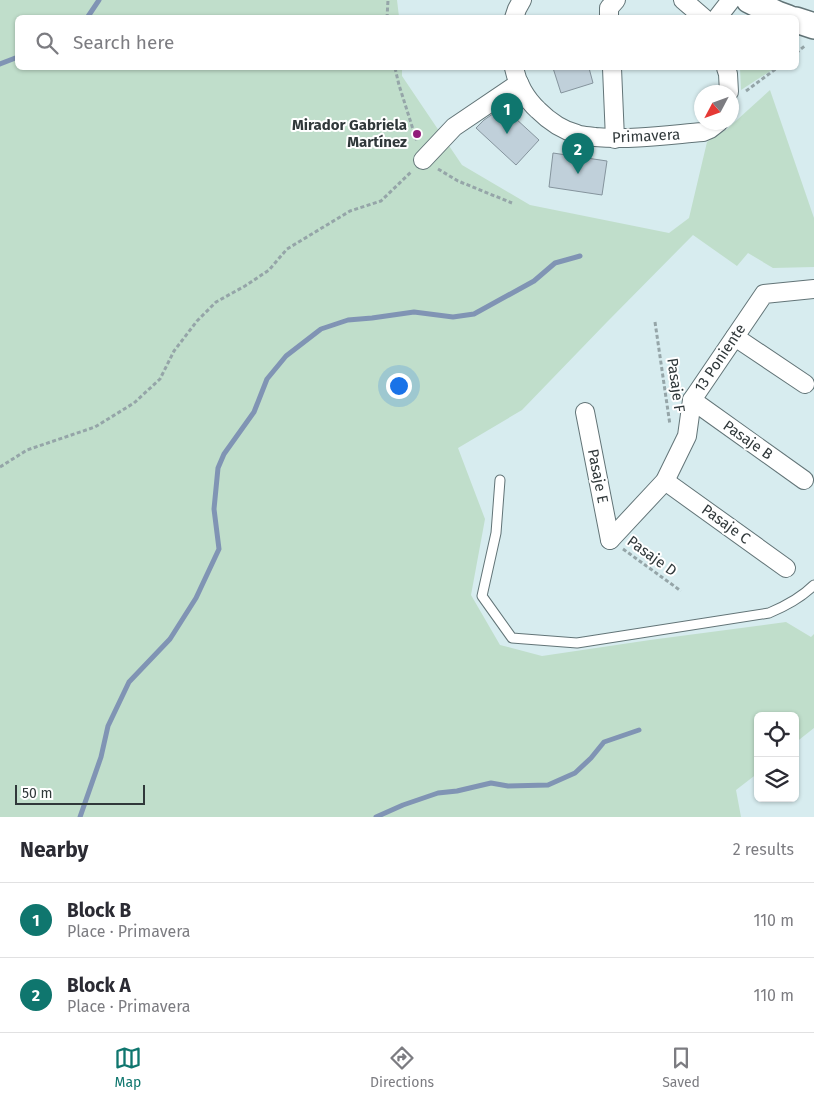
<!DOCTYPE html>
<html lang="en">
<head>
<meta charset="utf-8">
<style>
  :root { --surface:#fff; --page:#f7f7f7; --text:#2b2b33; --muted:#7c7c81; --line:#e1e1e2; --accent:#0f766e }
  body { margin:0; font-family:"Fira Sans",sans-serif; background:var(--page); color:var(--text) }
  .controls { position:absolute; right:15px; bottom:15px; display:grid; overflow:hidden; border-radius:8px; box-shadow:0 1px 4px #0004 }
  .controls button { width:45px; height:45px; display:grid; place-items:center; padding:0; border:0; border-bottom:1px solid var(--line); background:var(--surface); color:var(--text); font:25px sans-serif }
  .compass { position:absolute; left:694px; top:85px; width:45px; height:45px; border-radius:50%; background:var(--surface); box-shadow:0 1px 4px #0004; rotate:229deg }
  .scale { position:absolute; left:15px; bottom:12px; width:130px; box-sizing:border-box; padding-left:5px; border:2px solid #30383a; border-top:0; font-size:14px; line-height:18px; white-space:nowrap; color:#30383a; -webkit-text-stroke:4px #fff; paint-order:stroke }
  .you { position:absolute; left:398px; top:385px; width:18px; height:18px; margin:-12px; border:4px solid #fff; border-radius:50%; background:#1a73e8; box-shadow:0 0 0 8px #1a73e833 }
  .badge { display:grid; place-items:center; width:32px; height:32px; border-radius:50%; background:var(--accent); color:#fff; font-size:16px; font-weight:700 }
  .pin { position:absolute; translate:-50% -41px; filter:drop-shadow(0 1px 2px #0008) }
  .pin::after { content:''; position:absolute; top:26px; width:18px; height:15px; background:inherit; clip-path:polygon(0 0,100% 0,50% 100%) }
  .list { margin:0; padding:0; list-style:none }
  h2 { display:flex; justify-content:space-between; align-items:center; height:65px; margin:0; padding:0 20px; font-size:21px }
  h2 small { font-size:16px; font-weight:400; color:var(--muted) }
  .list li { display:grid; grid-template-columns:32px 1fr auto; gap:15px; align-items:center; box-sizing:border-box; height:75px; padding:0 20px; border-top:1px solid var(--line) }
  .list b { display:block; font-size:19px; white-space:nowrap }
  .list p { margin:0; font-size:16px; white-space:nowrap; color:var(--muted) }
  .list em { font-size:16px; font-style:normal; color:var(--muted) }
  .icon { flex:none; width:28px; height:28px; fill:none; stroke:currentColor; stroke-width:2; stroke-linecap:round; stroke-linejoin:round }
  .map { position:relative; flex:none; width:814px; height:817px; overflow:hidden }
  .search { position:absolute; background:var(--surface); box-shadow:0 1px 4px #0004; left:15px; right:15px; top:15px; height:55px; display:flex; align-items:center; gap:12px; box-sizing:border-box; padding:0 18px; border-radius:8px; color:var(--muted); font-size:19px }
  .sheet { height:215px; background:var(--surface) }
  nav { display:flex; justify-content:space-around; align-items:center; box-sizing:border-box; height:70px; border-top:1px solid var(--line); background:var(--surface); font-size:14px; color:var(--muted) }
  nav a { display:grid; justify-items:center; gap:2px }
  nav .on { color:var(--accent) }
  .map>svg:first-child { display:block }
  .green { fill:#c0decb }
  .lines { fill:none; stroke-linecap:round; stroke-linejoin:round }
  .stream { stroke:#8094b4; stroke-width:5 }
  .building { fill:#c0d0da; stroke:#85949d }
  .lane-casing { stroke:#627477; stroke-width:11 }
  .street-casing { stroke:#627477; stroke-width:20 }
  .secondary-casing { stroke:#627477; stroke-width:28 }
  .path { stroke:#95a5a8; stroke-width:3; stroke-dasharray:4 2.5; stroke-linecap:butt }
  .lane { stroke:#fff; stroke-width:9 }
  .street { stroke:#fff; stroke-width:18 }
  .secondary { stroke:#fff; stroke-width:25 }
  .poi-dot { fill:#921c7a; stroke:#fff; stroke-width:2 }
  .labels { text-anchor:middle; stroke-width:4; stroke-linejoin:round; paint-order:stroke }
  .poi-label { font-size:15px; font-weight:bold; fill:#30383a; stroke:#fff; text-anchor:end }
  .street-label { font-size:15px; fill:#30383a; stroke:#fff }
</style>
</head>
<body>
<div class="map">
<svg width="814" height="817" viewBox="0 0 814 817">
  <rect width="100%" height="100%" fill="#d7ecef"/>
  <g class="green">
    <path d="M0 0H397L399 17 18 18V68H402V76L462 165 530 205 669 233 689 218 707 142 727 129 770 90 814 218V267L773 268 748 253 737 266 693 235 607 322 522 410 458 448 485 519 471 595 500 645 542 656 650 640 786 622 811 637 814 634V728L795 743V716H758V773L736 790 741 817H0Z"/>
    <path d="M740 68H775L741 90Z"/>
  </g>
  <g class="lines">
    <g class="stream">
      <path d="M87 18 99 0"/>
      <path d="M0 64 18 57"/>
      <path d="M80 817 101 757 108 726 129 682 170 639 196 598 219 549 214 509 218 468 224 454 254 412 267 379 286 356 321 329 348 320 372 318 414 312 453 317 474 314 534 281 555 263 580 256"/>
      <path d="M376 817 403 805 438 793 457 791 491 783 508 786 548 785 575 773 591 758 604 742 639 730"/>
    </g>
  </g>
  <g class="building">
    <path d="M553 68H589L593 83 561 93Z"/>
    <path d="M503 107 539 140 516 165 476 128 484 120Z"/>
    <path d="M553 153 607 161 602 195 549 187Z"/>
  </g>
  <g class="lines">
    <defs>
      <path id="lane" d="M500 480 496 533 482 596 512 638 577 643 769 613C786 606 801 598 814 585"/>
      <g id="street">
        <path d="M683 0 704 18"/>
        <path d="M514 18 517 9 522 0"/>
        <path d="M609 18V8L616 0"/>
        <path d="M717 18 731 0"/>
        <path d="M514 68C517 83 526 99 538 110 549 121 562 130 577 134 582 136 589 136 595 137 631 140 667 135 703 132L710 129 719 122"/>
        <path d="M612 68 615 139"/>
        <path d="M726 68 728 74 729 92"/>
        <path d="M423 160 454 127 519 83"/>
        <path d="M735 337 805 384"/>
        <path d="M692 400 804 480"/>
        <path d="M585 412 610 540"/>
        <path d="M665 481 786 568"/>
        <path d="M610 540 665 481 687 436 692 400 764 294 814 289"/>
      </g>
      <g id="secondary">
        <path d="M749 0 777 14 788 18"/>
        <path d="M796 20 814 26"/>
      </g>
    </defs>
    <use href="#lane" class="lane-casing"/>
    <use href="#street" class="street-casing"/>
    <use href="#secondary" class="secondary-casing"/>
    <g class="path">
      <path d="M387 18 388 0"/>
      <path d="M796 53 806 45"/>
      <path d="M395 68 399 85 417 142"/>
      <path d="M746 91 777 68"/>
      <path d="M438 169 458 181 512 203"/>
      <path d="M655 322 670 425"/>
      <path d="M0 467 27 450 95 427 134 403 160 379 174 351 197 321 216 302 245 286 269 270 287 249 350 211 381 201 412 171"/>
      <path d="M623 549 681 591"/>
    </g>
    <use href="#lane" class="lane"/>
    <use href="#street" class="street"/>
    <use href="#secondary" class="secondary"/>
  </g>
  <circle class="poi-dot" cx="417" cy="134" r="5"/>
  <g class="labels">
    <g class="poi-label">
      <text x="407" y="130">Mirador Gabriela<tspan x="407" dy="17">Martínez</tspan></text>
    </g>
    <g class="street-label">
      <text transform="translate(646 136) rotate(-3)" y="5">Primavera</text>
      <text transform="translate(720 358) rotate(-56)" y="5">13 Poniente</text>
      <text transform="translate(676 385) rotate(82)" y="5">Pasaje F</text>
      <text transform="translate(748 440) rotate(35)" y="5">Pasaje B</text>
      <text transform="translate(598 476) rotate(79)" y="5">Pasaje E</text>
      <text transform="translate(726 524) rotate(36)" y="5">Pasaje C</text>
      <text transform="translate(652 556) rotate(36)" y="5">Pasaje D</text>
    </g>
  </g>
</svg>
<div class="controls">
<button><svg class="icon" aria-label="locate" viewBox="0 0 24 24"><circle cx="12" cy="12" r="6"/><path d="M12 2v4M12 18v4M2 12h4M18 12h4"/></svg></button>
<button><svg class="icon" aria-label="layers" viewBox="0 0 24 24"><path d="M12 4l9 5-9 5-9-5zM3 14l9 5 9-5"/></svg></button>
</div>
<svg class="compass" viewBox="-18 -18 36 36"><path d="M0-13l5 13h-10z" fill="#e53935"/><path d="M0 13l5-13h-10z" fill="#7c7c81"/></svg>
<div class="scale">50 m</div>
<div class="you"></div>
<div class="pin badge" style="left:507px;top:134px">1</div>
<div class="pin badge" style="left:578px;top:174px">2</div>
<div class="search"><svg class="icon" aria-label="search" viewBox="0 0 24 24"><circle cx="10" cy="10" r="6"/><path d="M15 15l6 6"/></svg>Search here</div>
</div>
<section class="sheet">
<h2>Nearby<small>2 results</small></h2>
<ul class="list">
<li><span class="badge">1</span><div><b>Block B</b><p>Place · Primavera</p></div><em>110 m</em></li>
<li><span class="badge">2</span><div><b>Block A</b><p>Place · Primavera</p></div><em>110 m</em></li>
</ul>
</section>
<nav>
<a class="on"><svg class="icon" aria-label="map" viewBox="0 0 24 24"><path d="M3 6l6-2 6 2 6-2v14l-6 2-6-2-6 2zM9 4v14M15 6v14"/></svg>Map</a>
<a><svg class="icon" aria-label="directions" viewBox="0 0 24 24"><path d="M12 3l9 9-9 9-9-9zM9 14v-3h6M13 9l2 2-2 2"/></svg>Directions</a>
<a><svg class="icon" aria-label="saved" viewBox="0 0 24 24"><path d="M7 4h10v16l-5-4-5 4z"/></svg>Saved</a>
</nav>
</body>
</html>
